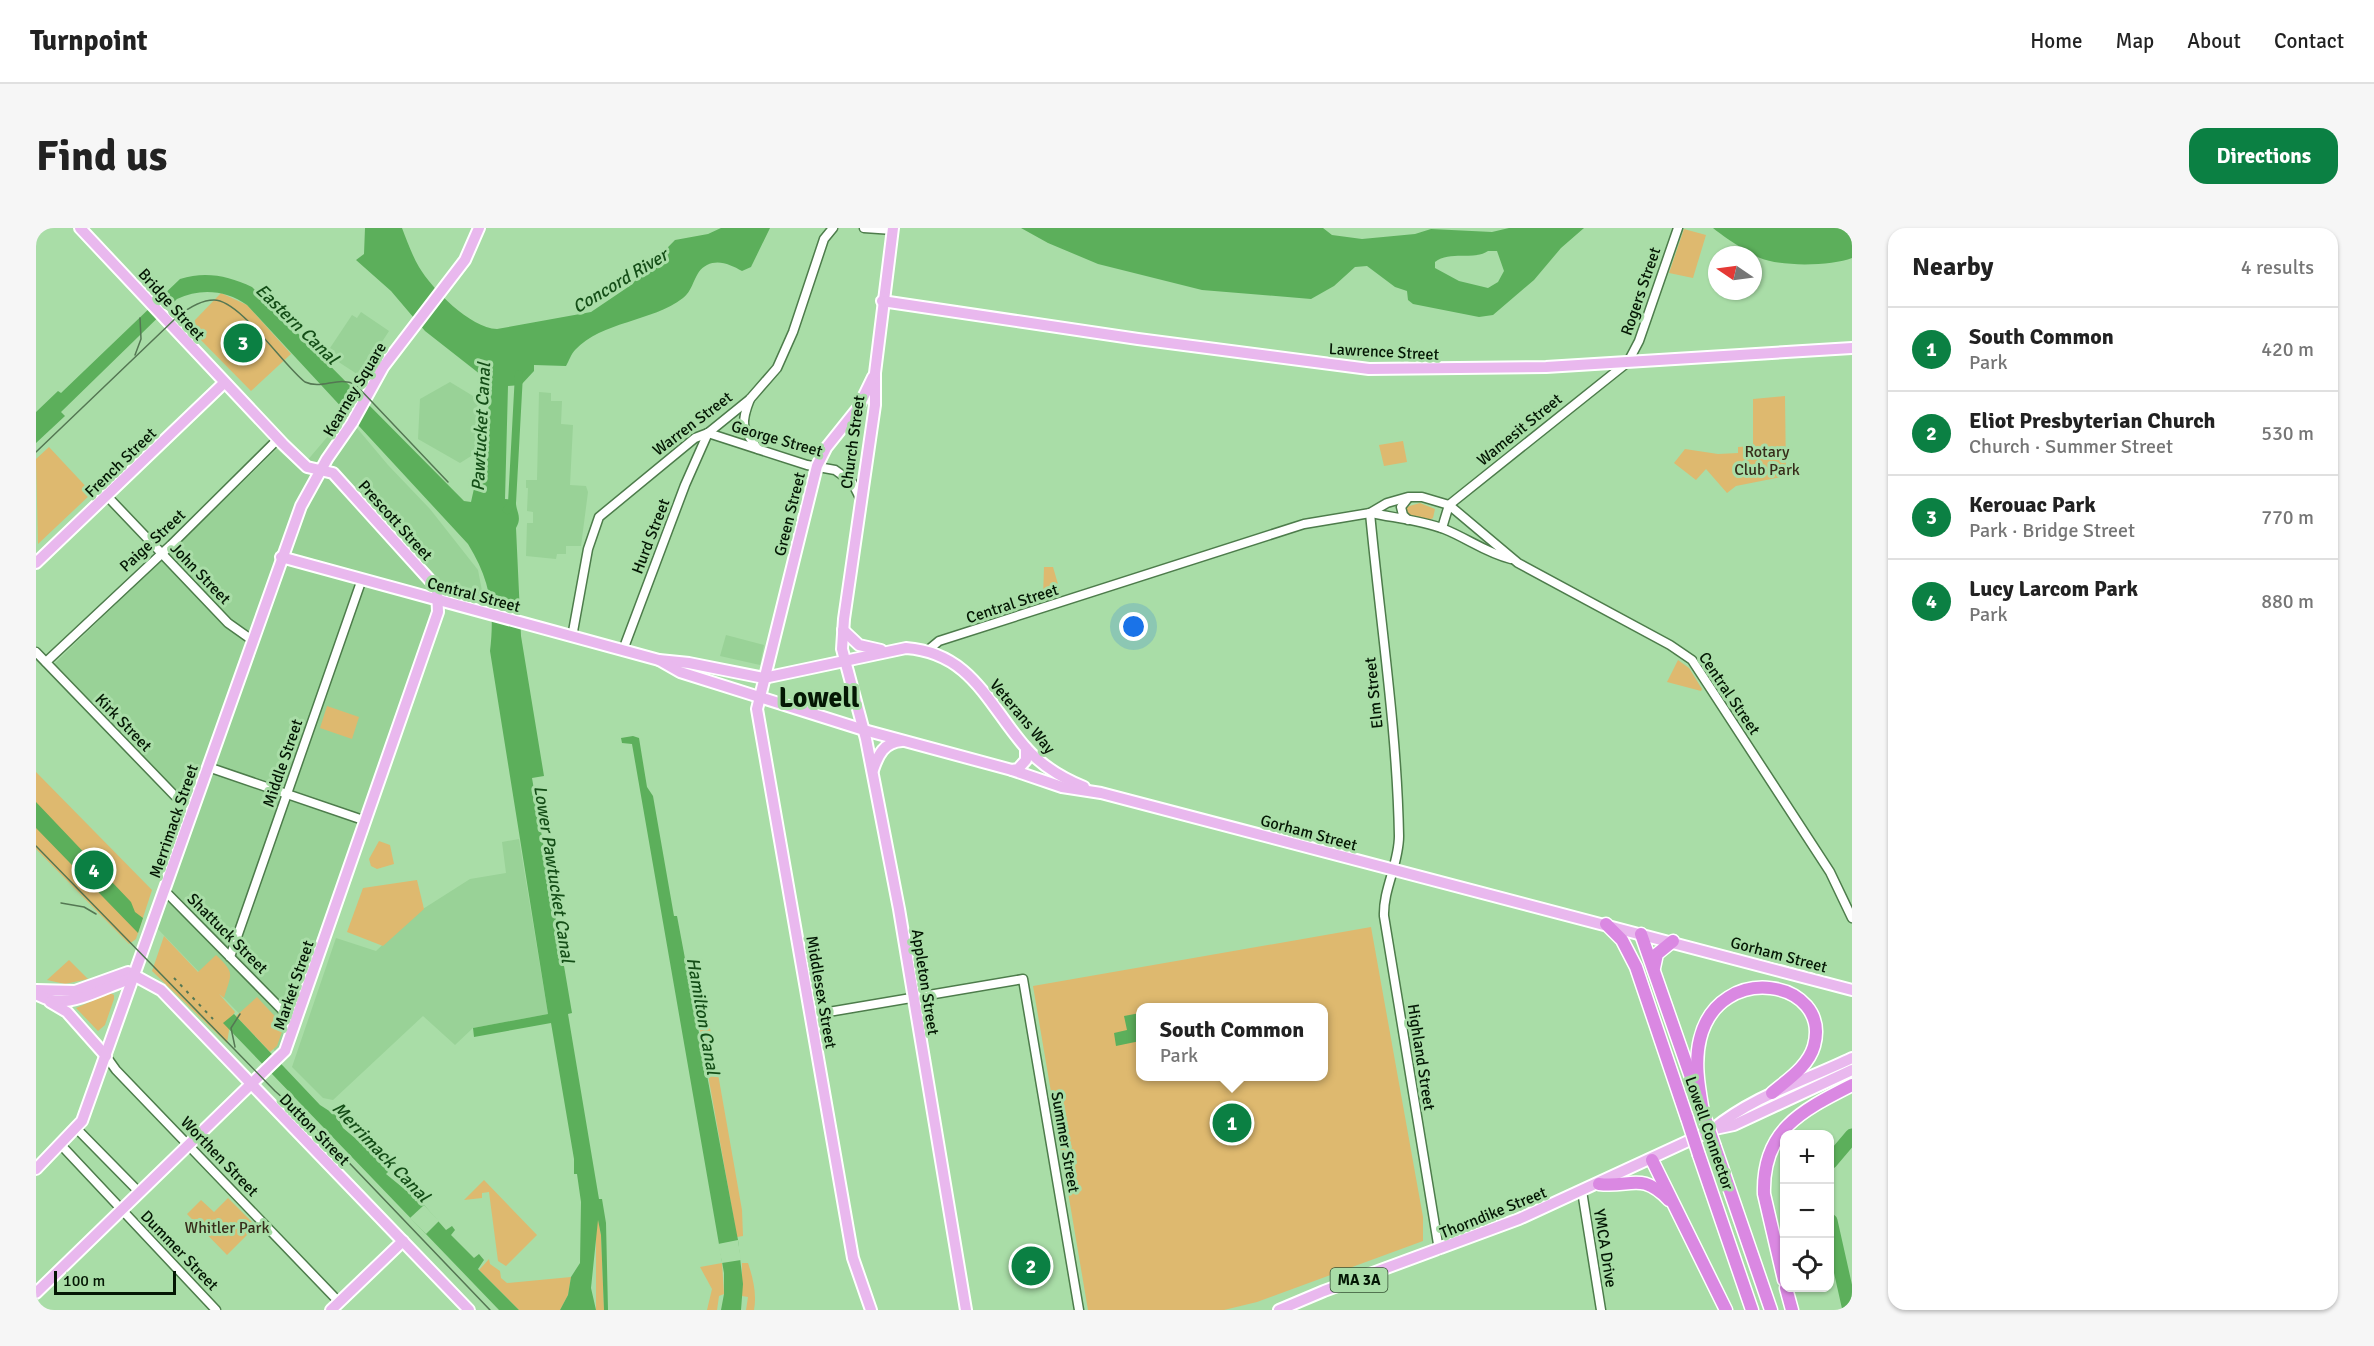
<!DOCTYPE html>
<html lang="en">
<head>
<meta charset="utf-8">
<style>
  :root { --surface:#fff; --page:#f6f6f6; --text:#222; --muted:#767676; --line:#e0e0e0; --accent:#0b8043 }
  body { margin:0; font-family:Signika,sans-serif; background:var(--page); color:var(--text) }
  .controls { position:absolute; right:18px; bottom:18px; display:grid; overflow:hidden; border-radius:12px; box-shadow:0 2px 4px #0004 }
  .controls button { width:54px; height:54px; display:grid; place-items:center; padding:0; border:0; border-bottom:2px solid var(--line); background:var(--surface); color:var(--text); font:30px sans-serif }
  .compass { position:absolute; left:1672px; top:18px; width:54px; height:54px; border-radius:50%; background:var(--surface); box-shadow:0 2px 4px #0004; rotate:283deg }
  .scale { position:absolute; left:18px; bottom:15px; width:122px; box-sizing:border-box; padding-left:6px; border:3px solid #041704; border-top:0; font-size:16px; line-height:21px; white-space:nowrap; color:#041704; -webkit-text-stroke:4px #a9dda7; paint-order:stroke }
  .you { position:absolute; left:1098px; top:399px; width:21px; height:21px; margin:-15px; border:4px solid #fff; border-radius:50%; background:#1a73e8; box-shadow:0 0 0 9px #1a73e833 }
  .badge { display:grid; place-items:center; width:39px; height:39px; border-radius:50%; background:var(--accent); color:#fff; font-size:20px; font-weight:700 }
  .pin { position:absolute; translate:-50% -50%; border:3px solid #fff; box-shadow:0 2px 6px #0006 }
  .popup { position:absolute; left:1100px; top:775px; width:192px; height:78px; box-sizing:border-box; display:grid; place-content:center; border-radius:12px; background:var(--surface); filter:drop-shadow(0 2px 4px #0005); font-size:20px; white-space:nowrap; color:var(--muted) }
  .popup b { font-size:22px; color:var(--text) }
  .popup::after { content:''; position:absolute; left:50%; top:100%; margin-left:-12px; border:12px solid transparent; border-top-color:var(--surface) }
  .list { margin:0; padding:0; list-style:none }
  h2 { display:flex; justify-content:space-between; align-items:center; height:78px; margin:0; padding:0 24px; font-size:26px }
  h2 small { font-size:20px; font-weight:400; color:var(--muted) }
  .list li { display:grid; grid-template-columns:39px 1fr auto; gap:18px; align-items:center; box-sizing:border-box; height:84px; padding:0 24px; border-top:2px solid var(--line) }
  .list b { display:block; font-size:22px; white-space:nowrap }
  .list p { margin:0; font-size:20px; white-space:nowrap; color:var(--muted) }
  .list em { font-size:20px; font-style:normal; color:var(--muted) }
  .icon { flex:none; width:33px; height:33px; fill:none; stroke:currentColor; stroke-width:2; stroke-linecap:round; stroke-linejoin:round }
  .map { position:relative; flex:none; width:1816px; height:1082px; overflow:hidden; border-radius:18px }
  header { display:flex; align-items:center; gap:36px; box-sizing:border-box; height:84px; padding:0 30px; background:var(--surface); border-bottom:2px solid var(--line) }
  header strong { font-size:28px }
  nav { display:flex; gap:33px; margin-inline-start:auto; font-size:21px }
  .intro { display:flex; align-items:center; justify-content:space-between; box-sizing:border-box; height:144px; padding:0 36px }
  h1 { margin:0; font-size:42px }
  .button { padding:15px 27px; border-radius:18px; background:var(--accent); color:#fff; font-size:21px; font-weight:700 }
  main { display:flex; gap:36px; padding:0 36px }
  aside { flex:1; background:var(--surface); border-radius:18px; box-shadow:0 2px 4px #0004 }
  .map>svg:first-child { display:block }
  .built { fill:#99d297 }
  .green { fill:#deb96f; fill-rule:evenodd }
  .water { fill:#5caf5b; fill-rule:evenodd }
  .pier { fill:#a9dda7 }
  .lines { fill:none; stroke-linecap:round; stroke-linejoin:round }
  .canal { stroke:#5caf5b; stroke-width:8 }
  .river { stroke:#5caf5b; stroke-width:15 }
  .minor-casing { stroke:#4d7c4b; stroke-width:11 }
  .major-casing { stroke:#fff; stroke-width:14 }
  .highway-casing { stroke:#fff; stroke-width:15 }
  .minor { stroke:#fff; stroke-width:8 }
  .major { stroke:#e9b8ee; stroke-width:10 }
  .highway { stroke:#da88e2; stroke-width:12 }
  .tram { stroke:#547753; stroke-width:1.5 }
  .rail { stroke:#547753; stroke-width:2; stroke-dasharray:3 6; stroke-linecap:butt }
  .highway-bridge-casing { stroke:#fff; stroke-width:15; stroke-linecap:butt }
  .highway-bridge { stroke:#da88e2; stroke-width:12 }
  .labels { text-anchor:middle; stroke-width:6; stroke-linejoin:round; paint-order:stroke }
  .shield { fill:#a9dda7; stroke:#365235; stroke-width:1.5 }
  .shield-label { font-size:15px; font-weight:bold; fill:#041704 }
  .street-label { font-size:16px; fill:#041704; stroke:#a9dda7 }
  .park-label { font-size:16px; fill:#372d1a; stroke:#a9dda7 }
  .water-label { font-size:18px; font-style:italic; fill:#144e17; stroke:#a9dda7 }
  .town-label { font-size:28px; font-weight:bold; fill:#041704; stroke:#a9dda7 }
</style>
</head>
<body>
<header>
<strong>Turnpoint</strong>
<nav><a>Home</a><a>Map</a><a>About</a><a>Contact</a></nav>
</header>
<div class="intro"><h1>Find us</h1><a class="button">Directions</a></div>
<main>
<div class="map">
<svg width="1816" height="1082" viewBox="0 0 1816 1082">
  <rect width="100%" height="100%" fill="#a9dda7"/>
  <g class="built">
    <path d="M325 84 353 103 324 148 295 129 299 123 294 120 316 87 321 90Z"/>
    <path d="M414 154 442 171 440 225 424 235 382 211 384 171Z"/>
    <path d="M503 164 515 165V173H526L525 196 537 197 534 257 550 258 552 264 545 318H530V326H521L520 331 490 328 491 295H497V284L491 283 492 260H490V252H501Z"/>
    <path d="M310 187 352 237 394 281 442 342 447 368H441L437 379 408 370 245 819 240 824 118 697 160 574 143 566 18 436 241 221 264 241Z"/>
    <path d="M690 407 728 417 724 437 684 428Z"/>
    <path d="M483 611 512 786 437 800 419 817 387 788 297 872 287 870 256 839 300 710 340 723 379 686 434 651 470 645 466 614Z"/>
  </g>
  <g class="green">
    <path d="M1648 1 1670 7 1657 50 1633 45Z"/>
    <path d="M185 65 211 77 255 126 215 163 157 104 159 92Z"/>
    <path d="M1749 168 1750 248 1700 258 1691 265 1670 241 1660 252 1638 235 1649 221 1682 226 1702 225V219L1717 218V171Z"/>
    <path d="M1367 213 1371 234 1348 238 1343 217Z"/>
    <path d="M13 219 56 265 2 316 0 231Z"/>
    <path d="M1384 275 1399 281 1397 290 1393 292 1371 287 1370 279Z"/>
    <path d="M1008 339H1017L1024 363 1007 369Z"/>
    <path d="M1642 432 1653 440 1666 461 1665 463 1631 454Z"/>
    <path d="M291 478 323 489 316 511 284 500Z"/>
    <path d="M0 544 116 662 100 711 93 716 0 621Z"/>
    <path d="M343 613 354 617 358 636 341 641 335 638 333 631Z"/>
    <path d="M381 652 388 681 347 718 311 704 327 660Z"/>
    <path d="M1335 699 1387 989V1013L1221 1074 1188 1082H1052L997 758ZM1104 780H1288V848H1104Z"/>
    <path d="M128 708 162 744 180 727C200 746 195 745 188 770L183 766 199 784 195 790 191 815 116 743Z"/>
    <path d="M33 732 52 751 29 756 11 752Z"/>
    <path d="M74 765 78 767V771L69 797 62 803 40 780Z"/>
    <path d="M658 768H661L662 773 669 772 706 982 707 1008 701 1009Z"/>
    <path d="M221 769 248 798 241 818 234 824 200 788Z"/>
    <path d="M448 952 501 1007 470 1038 462 1033 453 964 446 965V970L428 972Z"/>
    <path d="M192 970 220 998 191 1027 151 986 165 972 178 984Z"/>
    <path d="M562 991 565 1007 568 1082H560V994Z"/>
    <path d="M453 1031 454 1036 464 1043 465 1050 471 1055 535 1049 532 1067 524 1082H483L443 1042Z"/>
    <path d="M686 1035 688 1066 683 1068 681 1082H671L676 1061 664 1039Z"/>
    <path d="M706 1035H712C717 1050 721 1066 718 1082H710L712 1069 706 1068Z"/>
  </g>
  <g class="water">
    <path d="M329 0H366C371 13 376 27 383 39 396 61 434 100 461 101L555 84 595 57 639 12 672 6 685 0H734L715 39 706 43C695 37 683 31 671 37 657 44 659 61 647 70 616 94 566 93 539 122 535 126 533 133 530 138L498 137V143L485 157 472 158 469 271 480 272C479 283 487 288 480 300L485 408 508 548 496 550 536 785 532 786 563 971H566L570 995 572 1082H568L565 1007 562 992 555 1060 560 1082H524L532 1067 535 1049 544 1035 545 974 541 946H538V931L515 795 438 809 437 800 512 786 454 423C459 381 454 352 432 316L211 77C190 62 164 60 141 71L25 184 29 188 0 215V184L22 163 25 165 144 51C170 43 192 48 216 59L428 273 435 274 441 247 449 232 454 154 389 103 355 63 320 32 328 26Z"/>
    <path d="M985 0H1287L1296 7 1326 11 1379 6 1395 1 1456 4 1473 0H1548L1525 20 1498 52 1457 87 1443 89 1377 76 1372 72 1371 63 1359 59 1331 38 1319 39 1298 58 1275 71 1166 62 1062 36 1012 15ZM1452 23H1461L1468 43 1462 54 1452 60 1423 53 1399 40V34C1414 22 1437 33 1452 23Z"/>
    <path d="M1677 0H1816V30C1796 38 1745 39 1724 30 1714 26 1685 7 1677 0Z"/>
    <path d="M597 508 603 510 611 559 617 568 638 688H641L702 1012 707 1056 705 1082H685L688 1066V1045L596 516 586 515 585 510Z"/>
    <path d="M0 574 95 674 99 684 107 690 102 705 0 600Z"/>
    <path d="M1104 785V813L1080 818 1078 805 1091 802 1088 788Z"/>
    <path d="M198 786 284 877 301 888 307 900 338 926 352 944 350 946 388 977 410 1002 416 998 419 1002 415 1007 438 1030 443 1026 448 1032 442 1041 483 1082H463L187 795Z"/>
  </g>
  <g class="pier">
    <path d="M388 977 403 993 390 1006 374 990Z"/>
    <path d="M702 1012 705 1032 686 1035 682 1016Z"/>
  </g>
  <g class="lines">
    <path class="canal" d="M471 282 476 275 483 146"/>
    <g class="river">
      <path d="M1794 934 1816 908"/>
      <path d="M1794 993 1814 1082"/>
    </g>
    <defs>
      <g id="minor">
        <path d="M828 0 857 2"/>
        <path d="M714 171C704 196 706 200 722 221"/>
        <path d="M672 205 771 237 799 242 816 254 824 270"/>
        <path d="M71 268 192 395 216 412"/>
        <path d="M1334 285C1344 392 1361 500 1363 608 1363 636 1347 661 1348 688L1403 1022"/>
        <path d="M1335 285C1359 290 1385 292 1408 301 1431 310 1450 325 1475 331"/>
        <path d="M1372 292 1367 287 1365 279 1372 270"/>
        <path d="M1406 300 1413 277 1592 134 1603 113 1642 0"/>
        <path d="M536 409 552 321 563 289 659 210 672 205 714 171 741 140 757 104 788 11 797 0"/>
        <path d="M587 422 649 257 672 205"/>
        <path d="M891 423 903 413 1268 296 1334 285 1351 275 1372 269H1386L1413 277 1482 335 1634 417 1656 432 1794 644 1816 690"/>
        <path d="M0 424 139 568 158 578"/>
        <path d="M10 434 135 317 242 211"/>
        <path d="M172 539 330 593"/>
        <path d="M128 662 259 795"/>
        <path d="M194 729 326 351"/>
        <path d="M775 787 987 751 1043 1082"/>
        <path d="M70 828 80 842 303 1074"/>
        <path d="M41 901 104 965"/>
        <path d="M25 917 180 1082"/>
        <path d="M1546 963 1565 1082"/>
      </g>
      <g id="major">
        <path d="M857 0 839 145V177L808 391 806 421 830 511 863 681 930 1082"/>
        <path d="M846 73 1102 111 1333 141 1510 139 1816 120"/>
        <path d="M245 329 623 432 653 435 728 450 870 420C936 425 952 477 990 520 1006 538 1026 550 1048 559"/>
        <path d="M0 335 188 155"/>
        <path d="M807 402 823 417 845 422"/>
        <path d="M623 432 644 444 828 502 976 542 1026 559 1065 565 1816 762"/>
        <path d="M837 542C842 527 848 514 866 513"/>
        <path d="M976 542 982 541 990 532V520"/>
        <path d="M0 762 39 763 92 744 125 762 433 1082"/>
        <path d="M0 766C26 781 48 769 73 759 83 755 91 753 99 747"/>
        <path d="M14 774 31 784 70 828"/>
        <path d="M1679 901 1698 897 1816 842"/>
        <path d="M0 941 46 893 265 278 291 231 316 195 347 139 429 32 443 0"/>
        <path d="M0 1065 249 823 402 384 401 360 297 245 271 239 247 216 44 0"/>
        <path d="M295 1082 367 1013"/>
        <path d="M835 1082 817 1030 721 481 781 238 790 220 822 180 837 149"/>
        <path d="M1243 1082 1288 1063 1483 991 1676 902C1717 868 1768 853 1816 830"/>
      </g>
      <g id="highway">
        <path d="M1570 696 1586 712 1600 739 1651 890"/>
        <path d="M1605 706 1658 858"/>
        <path d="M1618 740 1621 726 1637 713"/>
        <path d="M1667 884C1663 860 1658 835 1664 811 1683 732 1796 752 1778 818 1772 839 1751 852 1736 865"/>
        <path d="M1679 919 1735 1082"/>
        <path d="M1663 927 1716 1082"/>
        <path d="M1616 932 1690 1082"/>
        <path d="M1563 956C1595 960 1605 943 1633 972"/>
        <path d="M1748 1052 1728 966C1726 902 1765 883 1816 857"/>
        <path d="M1750 1060 1756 1082"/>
      </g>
    </defs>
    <use href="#minor" class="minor-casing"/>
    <use href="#major" class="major-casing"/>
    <use href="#highway" class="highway-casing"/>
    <use href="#minor" class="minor"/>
    <use href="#major" class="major"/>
    <use href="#highway" class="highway"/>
    <g class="tram">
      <path d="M99 127 105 111 104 90"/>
      <path d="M0 224 141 89C151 81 164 72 178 72 204 72 247 137 269 154 286 162 301 148 319 156L412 254"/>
      <path d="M0 618 239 863 276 896 454 1082"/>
      <path d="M25 675 48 679 60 686"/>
      <path d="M199 819 195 800 204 786"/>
    </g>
    <path class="rail" d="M138 750 177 791"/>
    <defs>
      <g id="highway-bridge">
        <path d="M1667 884 1679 919"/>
        <path d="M1651 890 1663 927"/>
      </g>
    </defs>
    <use href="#highway-bridge" class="highway-bridge-casing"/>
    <use href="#highway-bridge" class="highway-bridge"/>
  </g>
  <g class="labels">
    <rect class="shield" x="1294.5" y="1040" width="57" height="24" rx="4.5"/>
    <g class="shield-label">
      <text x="1323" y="1057">MA 3A</text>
    </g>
    <g class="street-label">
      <text transform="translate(1604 63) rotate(-71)" y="6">Rogers Street</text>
      <text transform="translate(136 76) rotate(48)" y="6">Bridge Street</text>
      <text transform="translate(1348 123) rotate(3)" y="6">Lawrence Street</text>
      <text transform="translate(318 161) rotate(-59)" y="6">Kearney Square</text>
      <text transform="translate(656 195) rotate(-37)" y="6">Warren Street</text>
      <text transform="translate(1483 201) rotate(-39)" y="6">Wamesit Street</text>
      <text transform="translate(741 210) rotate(16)" y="6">George Street</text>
      <text transform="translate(816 214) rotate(-82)" y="6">Church Street</text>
      <text transform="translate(84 234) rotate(-44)" y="6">French Street</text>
      <text transform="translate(753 286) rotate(-76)" y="6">Green Street</text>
      <text transform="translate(360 292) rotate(48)" y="6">Prescott Street</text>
      <text transform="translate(614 308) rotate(-69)" y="6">Hurd Street</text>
      <text transform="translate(116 312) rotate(-43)" y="6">Paige Street</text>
      <text transform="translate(165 345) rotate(46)" y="6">John Street</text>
      <text transform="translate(438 366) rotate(15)" y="6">Central Street</text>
      <text transform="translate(976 375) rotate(-18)" y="6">Central Street</text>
      <text transform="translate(1337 465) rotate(-96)" y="6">Elm Street</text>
      <text transform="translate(1694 465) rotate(56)" y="6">Central Street</text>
      <text transform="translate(987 488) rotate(50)" y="6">Veterans Way</text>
      <text transform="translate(88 494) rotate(46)" y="6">Kirk Street</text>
      <text transform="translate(246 535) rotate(-71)" y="6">Middle Street</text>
      <text transform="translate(137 593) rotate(-71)" y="6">Merrimack Street</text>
      <text transform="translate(1273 604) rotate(15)" y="6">Gorham Street</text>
      <text transform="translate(192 705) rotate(45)" y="6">Shattuck Street</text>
      <text transform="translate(1743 726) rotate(15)" y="6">Gorham Street</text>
      <text transform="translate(890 754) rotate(81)" y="6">Appleton Street</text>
      <text transform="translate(257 757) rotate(-71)" y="6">Market Street</text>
      <text transform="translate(786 764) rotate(80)" y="6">Middlesex Street</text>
      <text transform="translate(1386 829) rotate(81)" y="6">Highland Street</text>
      <text transform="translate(279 901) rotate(46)" y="6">Dutton Street</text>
      <text transform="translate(1674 905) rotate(71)" y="6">Lowell Connector</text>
      <text transform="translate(1030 914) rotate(80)" y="6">Summer Street</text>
      <text transform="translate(184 928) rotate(46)" y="6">Worthen Street</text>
      <text transform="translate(1457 984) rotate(-22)" y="6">Thorndike Street</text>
      <text transform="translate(1570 1020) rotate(81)" y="6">YMCA Drive</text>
      <text transform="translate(144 1022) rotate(46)" y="6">Dummer Street</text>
    </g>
    <g class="park-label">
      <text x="1731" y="229">Rotary<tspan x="1731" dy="18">Club Park</tspan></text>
      <text x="191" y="1005">Whitler Park</text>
    </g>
    <g class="water-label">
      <text transform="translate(584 53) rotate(-31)" y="6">Concord River</text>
      <text transform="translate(261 96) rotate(44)" y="6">Eastern Canal</text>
      <text transform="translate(445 199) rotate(-87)" y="6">Pawtucket Canal</text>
      <text transform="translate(518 646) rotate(81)" y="6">Lower Pawtucket Canal</text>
      <text transform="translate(667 788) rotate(80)" y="6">Hamilton Canal</text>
      <text transform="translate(345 924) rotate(46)" y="6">Merrimack Canal</text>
    </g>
    <g class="town-label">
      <text x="783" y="479">Lowell</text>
    </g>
  </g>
</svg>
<div class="controls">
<button>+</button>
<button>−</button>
<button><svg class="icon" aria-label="locate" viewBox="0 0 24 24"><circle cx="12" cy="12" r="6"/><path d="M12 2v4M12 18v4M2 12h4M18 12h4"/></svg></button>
</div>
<svg class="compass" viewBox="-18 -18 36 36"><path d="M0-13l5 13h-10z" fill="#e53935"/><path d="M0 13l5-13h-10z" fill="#767676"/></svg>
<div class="scale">100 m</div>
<div class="you"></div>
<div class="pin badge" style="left:1196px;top:895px">1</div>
<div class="popup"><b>South Common</b>Park</div>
<div class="pin badge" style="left:995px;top:1038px">2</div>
<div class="pin badge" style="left:207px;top:115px">3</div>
<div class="pin badge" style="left:58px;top:642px">4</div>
</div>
<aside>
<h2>Nearby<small>4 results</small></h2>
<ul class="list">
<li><span class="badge">1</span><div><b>South Common</b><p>Park</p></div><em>420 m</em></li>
<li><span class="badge">2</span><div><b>Eliot Presbyterian Church</b><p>Church · Summer Street</p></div><em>530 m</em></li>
<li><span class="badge">3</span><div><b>Kerouac Park</b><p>Park · Bridge Street</p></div><em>770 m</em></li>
<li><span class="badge">4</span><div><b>Lucy Larcom Park</b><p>Park</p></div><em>880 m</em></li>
</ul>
</aside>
</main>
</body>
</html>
